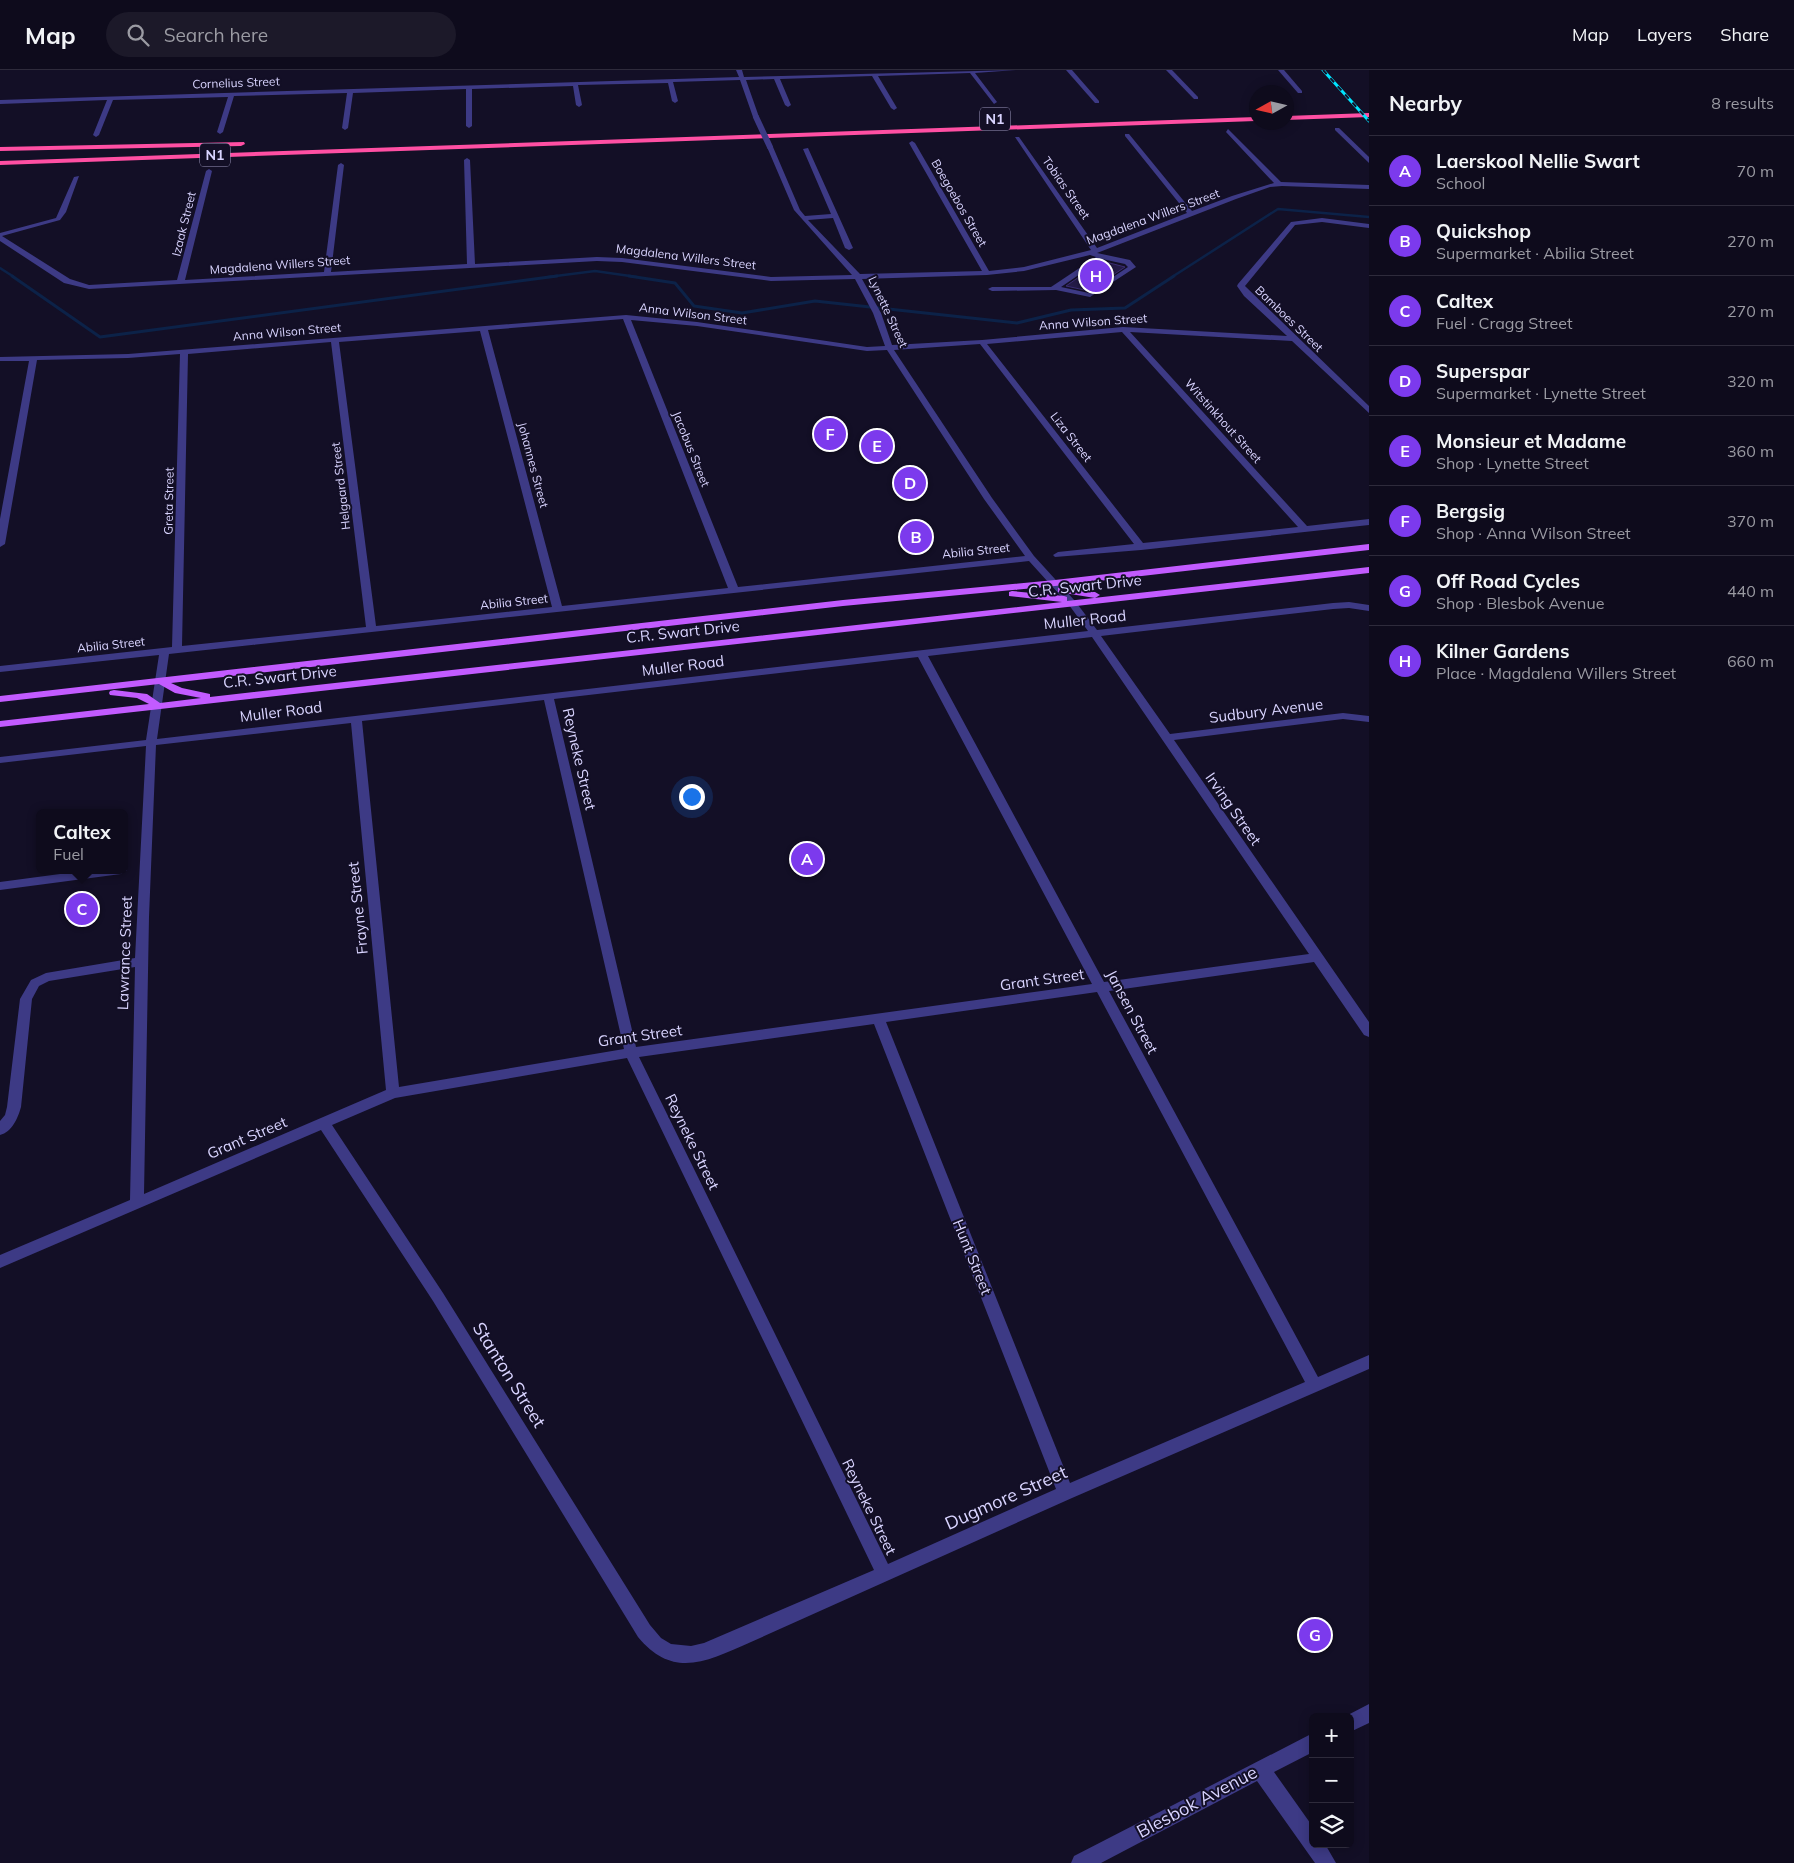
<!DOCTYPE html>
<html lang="en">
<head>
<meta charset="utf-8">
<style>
  :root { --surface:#0e0b1c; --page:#1c1929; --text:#f1f3f6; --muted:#9b9ba3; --line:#2e2b3b; --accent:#7c3aed }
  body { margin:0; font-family:Mulish,sans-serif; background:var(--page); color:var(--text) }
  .controls { position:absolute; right:15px; bottom:15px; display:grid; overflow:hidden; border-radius:8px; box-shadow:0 2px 12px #0003 }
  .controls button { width:45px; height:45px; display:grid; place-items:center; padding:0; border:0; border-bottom:1px solid var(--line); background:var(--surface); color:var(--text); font:25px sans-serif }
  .compass { position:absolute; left:1249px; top:15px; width:45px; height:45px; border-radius:50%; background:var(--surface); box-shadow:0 2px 12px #0003; rotate:262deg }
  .you { position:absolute; left:691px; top:726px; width:18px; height:18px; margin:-12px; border:4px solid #fff; border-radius:50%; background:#1a73e8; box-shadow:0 0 0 8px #1a73e833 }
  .badge { display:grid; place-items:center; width:32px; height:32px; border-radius:50%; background:var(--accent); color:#fff; font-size:16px; font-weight:700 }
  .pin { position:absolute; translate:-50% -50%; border:2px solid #fff; box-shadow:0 1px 5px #0006 }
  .popup { position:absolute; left:36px; top:739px; width:92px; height:65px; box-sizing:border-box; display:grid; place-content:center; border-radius:8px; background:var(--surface); filter:drop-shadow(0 1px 4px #0005); font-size:16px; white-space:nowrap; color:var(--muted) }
  .popup b { font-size:19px; color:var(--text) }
  .popup::after { content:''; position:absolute; left:50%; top:100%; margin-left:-10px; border:10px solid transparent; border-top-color:var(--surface) }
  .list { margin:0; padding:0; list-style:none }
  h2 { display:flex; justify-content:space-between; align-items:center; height:65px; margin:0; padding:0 20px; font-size:21px }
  h2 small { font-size:16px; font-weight:400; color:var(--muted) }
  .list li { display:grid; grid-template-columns:32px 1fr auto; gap:15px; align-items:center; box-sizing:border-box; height:70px; padding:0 20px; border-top:1px solid var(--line) }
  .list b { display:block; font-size:19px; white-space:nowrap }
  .list p { margin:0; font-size:16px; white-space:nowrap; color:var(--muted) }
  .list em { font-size:16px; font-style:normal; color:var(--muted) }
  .icon { flex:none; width:28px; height:28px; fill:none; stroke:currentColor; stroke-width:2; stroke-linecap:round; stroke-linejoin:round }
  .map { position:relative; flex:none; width:1369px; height:1793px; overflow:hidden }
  header { display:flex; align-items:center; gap:30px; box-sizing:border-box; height:70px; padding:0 25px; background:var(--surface); border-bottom:1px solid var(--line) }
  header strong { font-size:24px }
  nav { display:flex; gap:28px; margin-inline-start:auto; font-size:18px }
  .search { width:350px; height:45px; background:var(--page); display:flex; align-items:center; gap:12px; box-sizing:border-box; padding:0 18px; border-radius:28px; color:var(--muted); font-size:19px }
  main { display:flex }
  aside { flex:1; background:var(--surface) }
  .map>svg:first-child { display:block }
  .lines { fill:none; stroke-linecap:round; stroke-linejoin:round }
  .stream-far1 { stroke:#0c2248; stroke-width:2.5 }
  .stream { stroke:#0c2248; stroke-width:3 }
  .building { fill:#241b47; stroke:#3b2d73 }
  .minor { fill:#3d3a85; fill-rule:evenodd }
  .major { fill:#c25bff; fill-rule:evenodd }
  .highway { fill:#ff4fa3; fill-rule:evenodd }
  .rail-casing { stroke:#00e5ff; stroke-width:3 }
  .rail { stroke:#130f26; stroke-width:2; stroke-dasharray:5.5; stroke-linecap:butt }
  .minor-bridge { stroke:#3d3a85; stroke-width:6 }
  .labels { text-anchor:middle; stroke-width:4; stroke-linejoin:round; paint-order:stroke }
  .far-street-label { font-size:12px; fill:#d9d4ff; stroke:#130f26 }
  .shield { fill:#130f26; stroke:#9e99be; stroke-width:1 }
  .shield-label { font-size:14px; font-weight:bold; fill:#d9d4ff }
  .street-label { font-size:15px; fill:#d9d4ff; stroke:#130f26 }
  .near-street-label { font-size:18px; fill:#d9d4ff; stroke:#130f26 }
</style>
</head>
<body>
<header>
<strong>Map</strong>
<div class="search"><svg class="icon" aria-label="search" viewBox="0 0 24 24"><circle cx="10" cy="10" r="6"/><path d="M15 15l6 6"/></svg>Search here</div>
<nav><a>Map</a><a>Layers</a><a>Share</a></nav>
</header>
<main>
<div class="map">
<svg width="1369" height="1793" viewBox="0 0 1369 1793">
  <rect width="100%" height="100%" fill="#130f26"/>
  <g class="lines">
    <g class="stream-far1">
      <path d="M0 198 14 207"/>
      <path d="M548 207 595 201 637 207"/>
      <path d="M1172 207 1278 139 1369 147"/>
    </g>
    <g class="stream">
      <path d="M12 206 100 267 557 206"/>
      <path d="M629 206 675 213 694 236 742 243 815 231 1017 253 1071 240 1125 238 1174 206"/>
    </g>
  </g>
  <path class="building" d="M1102 191 1125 197 1089 221 1066 216Z"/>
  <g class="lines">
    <g class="minor">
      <path d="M736 0H742L744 7 1016 0 975 3 997 32 994 34 970 3 878 6 897 38 894 40 891 38 872 6 780 9 791 35 788 37 785 35 774 9 746 10 759 47 756 49 753 47 740 10 673 12 678 31 675 33 672 31 668 13 578 15 582 35 579 37 576 35 573 16 472 19V56L469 58 466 56V19L353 23 348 58 345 60 342 58 347 23 234 26 223 62 220 64 217 62 228 27 113 30 99 65 96 67 93 65 107 30 0 34V30L739 7Z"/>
      <path d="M1066 0H1072L1099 31V33H1095Z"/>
      <path d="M1166 0H1172L1198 27V29H1194Z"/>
      <path d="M1278 0H1284L1302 21V23H1298Z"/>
      <path d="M1335 58H1339L1369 87V93L1335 60Z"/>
      <path d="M1228 59 1281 112 1369 115V119L1282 116 1270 117 1236 129 1097 183 1130 190 1136 197 1090 227 1056 220 992 221 988 219 992 217H1051L1096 187 1090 185 1024 201 987 205 862 209 881 243 892 275 982 270 1123 257 1287 266 1244 226 1237 216 1238 214 1291 152 1322 148 1369 154V158L1322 152 1295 155 1245 216 1369 336V343L1292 271 1130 262 1307 456 1369 449V455L1141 480 1055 487 1053 485 1058 482 1134 474 980 274 894 280 992 428 1034 486 1075 531 1097 560 1333 533 1349 532 1369 535V541L1349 538 1333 539 1101 566 1170 664 1343 643 1369 646V652L1343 649 1174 670 1369 952V967L1364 965 1314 892 1109 921 1318 1307 1369 1285V1299L1072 1428 751 1572C707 1591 674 1610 638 1567L433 1231 321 1060 0 1198V1185L130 1130 135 897 49 911 39 916 32 929 21 1037C18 1048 12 1062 0 1065V1051L5 1045 7 1037 20 929 31 910 46 903 135 888 146 676 0 693V687L146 670 159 585 0 602V596L172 577 180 284 128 288 37 290 5 474 0 477V449L29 291H0V287L128 284 626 245 697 252 867 277 885 276 873 243 855 209 771 211 622 192 597 191 89 219 64 213 0 171V163L56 148 74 107 79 106 66 142 60 150 2 166 70 209 89 215 177 210 206 101 209 99 212 101 185 210 324 202 338 95 341 93 344 95 331 202 467 194 464 90 467 88 470 90 475 194 597 187 622 188 771 207 852 205 794 140 767 77 770 75 773 77 800 140 805 146 831 144 803 79 808 78 853 178 849 180 845 178 833 148 808 150 860 204 982 201 909 73 912 71 915 73 989 201 1024 197 1091 180 1015 67H1019L1097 178 1187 143 1125 66V64H1129L1192 141 1232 126 1274 113 1226 62ZM1102 189 1125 194 1128 197 1089 223 1061 217ZM623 249 728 518 562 536 488 260ZM631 250 697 256 867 281 887 280 984 429 1025 486 738 517ZM480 261 552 537 376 556 339 272ZM1122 262 1298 457 1143 473 987 274ZM331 272 366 557 182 576 188 284ZM1029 491 1069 535 1088 561 157 669 169 584ZM1092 567 1309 884 1104 912 928 586ZM918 587 1092 914 636 977 554 629ZM544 630 624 979 399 1017 362 651ZM351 653 386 1020 144 1124 149 847 156 675ZM1097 922 1305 1312 1070 1413 886 952ZM874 954 1056 1419 888 1494 639 987ZM627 988 874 1500 704 1573 691 1576 671 1574 661 1568 650 1555 443 1223 332 1055 395 1028Z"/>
      <path d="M124 797 127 800 121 804 0 820V812L90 800H124Z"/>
      <path d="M1369 1634V1653L1350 1662V1647H1344Z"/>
      <path d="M1313 1663V1682L1274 1702 1313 1757V1774H1325L1336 1793H1315L1257 1711 1101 1793H1071L1074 1786Z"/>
    </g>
    <g class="major">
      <path d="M1369 474V480L1055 516 843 536 171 613 182 618 210 624V627L1062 532 1009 526V522L1012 521 1064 526 1067 527V531L1369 497V503L0 657V651L149 634 137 628 110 625 109 623 110 621 114 620 147 624 160 633 201 628 175 623 159 614 0 632V626L843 530 1055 510Z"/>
      <path d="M1061 517 1095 522 1100 525 1095 528 1058 522V518Z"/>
    </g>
    <g class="highway">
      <path d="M1369 43V47L1286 50V46Z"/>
      <path d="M1256 47V51L0 95V91Z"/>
      <path d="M244 72 245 74 241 76 0 81V77Z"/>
    </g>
    <defs>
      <path id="rail" d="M1323 0 1369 51"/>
    </defs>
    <use href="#rail" class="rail-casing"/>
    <use href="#rail" class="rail"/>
    <path class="minor-bridge" d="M756 47 770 77"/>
  </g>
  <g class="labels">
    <g class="far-street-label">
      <text transform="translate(236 13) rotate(-2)" y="4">Cornelius Street</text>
      <text transform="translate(1066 118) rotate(55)" y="4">Tobias Street</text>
      <text transform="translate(959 133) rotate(60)" y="4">Boegoebos Street</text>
      <text transform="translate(1153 147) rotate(-20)" y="4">Magdalena Willers Street</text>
      <text transform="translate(184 154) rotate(-76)" y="4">Izaak Street</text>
      <text transform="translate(686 187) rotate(7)" y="4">Magdalena Willers Street</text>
      <text transform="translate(280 195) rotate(-4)" y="4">Magdalena Willers Street</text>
      <text transform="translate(888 242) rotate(65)" y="4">Lynette Street</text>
      <text transform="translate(693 244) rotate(7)" y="4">Anna Wilson Street</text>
      <text transform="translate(1289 249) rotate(44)" y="4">Bamboes Street</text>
      <text transform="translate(1093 252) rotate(-4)" y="4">Anna Wilson Street</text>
      <text transform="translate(287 262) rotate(-5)" y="4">Anna Wilson Street</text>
      <text transform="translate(1223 351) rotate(48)" y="4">Witstinkhout Street</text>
      <text transform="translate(1071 367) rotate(52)" y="4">Liza Street</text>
      <text transform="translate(691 379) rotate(68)" y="4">Jacobus Street</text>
      <text transform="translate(533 395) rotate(75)" y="4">Johannes Street</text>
      <text transform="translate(341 416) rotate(-97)" y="4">Helgaard Street</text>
      <text transform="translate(169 431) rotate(-89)" y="4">Greta Street</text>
      <text transform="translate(976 481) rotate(-6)" y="4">Abilia Street</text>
      <text transform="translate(514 532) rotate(-6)" y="4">Abilia Street</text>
      <text transform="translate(111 575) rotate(-6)" y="4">Abilia Street</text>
    </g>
    <g class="shield">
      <rect x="980" y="37.5" width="30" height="23" rx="4"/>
      <rect x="200" y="73.5" width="30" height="23" rx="4"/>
    </g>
    <g class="shield-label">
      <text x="995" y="54">N1</text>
      <text x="215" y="90">N1</text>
    </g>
    <g class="street-label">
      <text transform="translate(1085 516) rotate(-6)" y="5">C.R. Swart Drive</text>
      <text transform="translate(1085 550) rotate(-6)" y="5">Muller Road</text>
      <text transform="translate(683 562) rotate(-6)" y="5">C.R. Swart Drive</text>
      <text transform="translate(683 596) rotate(-7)" y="5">Muller Road</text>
      <text transform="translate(280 607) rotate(-6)" y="5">C.R. Swart Drive</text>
      <text transform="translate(1266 641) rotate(-7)" y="5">Sudbury Avenue</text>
      <text transform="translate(281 642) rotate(-7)" y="5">Muller Road</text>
      <text transform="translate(579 689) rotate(77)" y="5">Reyneke Street</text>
      <text transform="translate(1233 739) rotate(55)" y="5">Irving Street</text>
      <text transform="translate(358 838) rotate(-96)" y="5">Frayne Street</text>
      <text transform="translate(125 883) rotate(-88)" y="5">Lawrance Street</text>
      <text transform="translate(1042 910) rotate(-8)" y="5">Grant Street</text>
      <text transform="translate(1132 942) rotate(62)" y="5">Jansen Street</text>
      <text transform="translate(640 966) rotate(-8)" y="5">Grant Street</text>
      <text transform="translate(247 1068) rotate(-23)" y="5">Grant Street</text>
      <text transform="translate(692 1072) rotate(64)" y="5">Reyneke Street</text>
      <text transform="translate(972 1187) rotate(68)" y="5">Hunt Street</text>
      <text transform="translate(869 1437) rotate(64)" y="5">Reyneke Street</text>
    </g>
    <g class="near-street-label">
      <text transform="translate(509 1305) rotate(58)" y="6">Stanton Street</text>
      <text transform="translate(1006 1428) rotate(-24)" y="6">Dugmore Street</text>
      <text transform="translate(1197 1732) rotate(-28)" y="6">Blesbok Avenue</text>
    </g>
  </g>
</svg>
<div class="controls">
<button>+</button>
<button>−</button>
<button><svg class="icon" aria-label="layers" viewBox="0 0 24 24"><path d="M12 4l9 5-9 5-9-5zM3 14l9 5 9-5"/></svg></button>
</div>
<svg class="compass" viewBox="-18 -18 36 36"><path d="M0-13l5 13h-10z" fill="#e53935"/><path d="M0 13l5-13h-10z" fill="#9b9ba3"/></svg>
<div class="you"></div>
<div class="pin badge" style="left:807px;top:789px">A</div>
<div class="pin badge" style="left:916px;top:467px">B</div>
<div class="pin badge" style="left:82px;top:839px">C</div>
<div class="popup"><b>Caltex</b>Fuel</div>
<div class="pin badge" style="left:910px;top:413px">D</div>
<div class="pin badge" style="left:877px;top:376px">E</div>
<div class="pin badge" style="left:830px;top:364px">F</div>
<div class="pin badge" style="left:1315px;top:1565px">G</div>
<div class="pin badge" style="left:1096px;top:206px">H</div>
</div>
<aside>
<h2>Nearby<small>8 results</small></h2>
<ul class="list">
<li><span class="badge">A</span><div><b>Laerskool Nellie Swart</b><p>School</p></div><em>70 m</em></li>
<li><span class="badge">B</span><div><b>Quickshop</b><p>Supermarket · Abilia Street</p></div><em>270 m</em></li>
<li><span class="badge">C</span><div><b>Caltex</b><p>Fuel · Cragg Street</p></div><em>270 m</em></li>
<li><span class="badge">D</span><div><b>Superspar</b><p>Supermarket · Lynette Street</p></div><em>320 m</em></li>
<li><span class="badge">E</span><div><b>Monsieur et Madame</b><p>Shop · Lynette Street</p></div><em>360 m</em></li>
<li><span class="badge">F</span><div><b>Bergsig</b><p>Shop · Anna Wilson Street</p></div><em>370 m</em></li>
<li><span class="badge">G</span><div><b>Off Road Cycles</b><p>Shop · Blesbok Avenue</p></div><em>440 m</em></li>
<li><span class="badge">H</span><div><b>Kilner Gardens</b><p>Place · Magdalena Willers Street</p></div><em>660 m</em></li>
</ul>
</aside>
</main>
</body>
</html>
